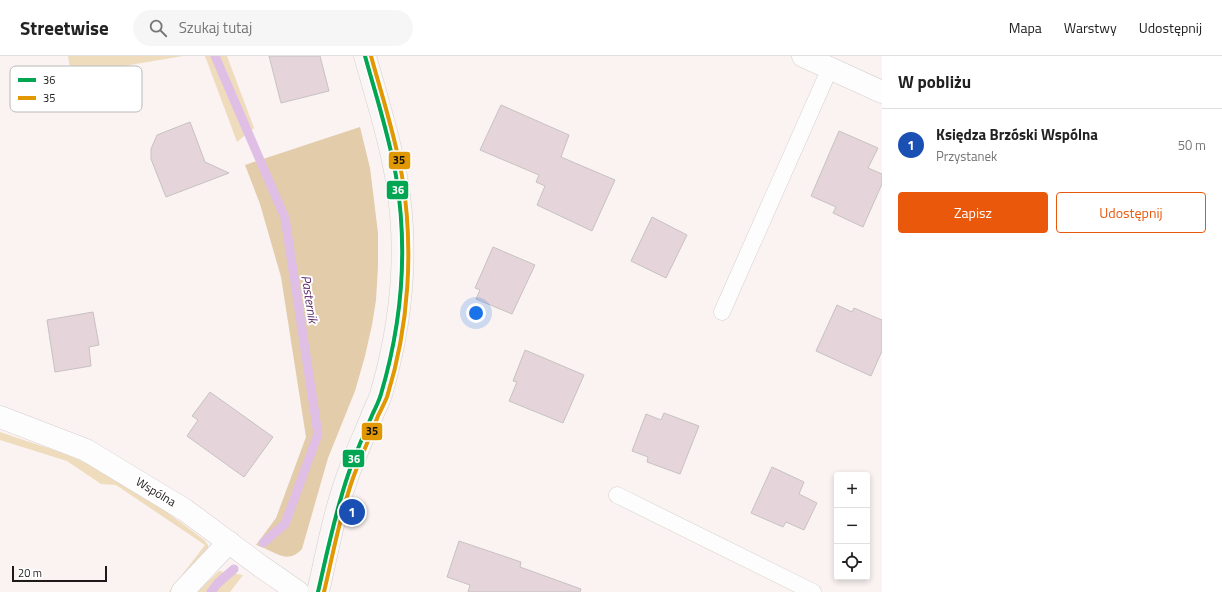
<!DOCTYPE html>
<html lang="pl">
<head>
<meta charset="utf-8">
<style>
  :root { --surface:#fff; --page:#f6f6f6; --text:#222; --muted:#767676; --line:#e0e0e0; --accent:#ea580c }
  body { margin:0; font-family:"Titillium Web",sans-serif; background:var(--page); color:var(--text) }
  .controls { position:absolute; right:12px; bottom:12px; display:grid; overflow:hidden; border-radius:4px; box-shadow:0 2px 6px #0003 }
  .controls button { width:36px; height:36px; display:grid; place-items:center; padding:0; border:0; border-bottom:1px solid var(--line); background:var(--surface); color:var(--text); font:20px sans-serif }
  .scale { position:absolute; left:12px; bottom:10px; width:95px; box-sizing:border-box; padding-left:4px; border:2px solid #1f1a1a; border-top:0; font-size:11px; line-height:14px; white-space:nowrap; color:#1f1a1a; -webkit-text-stroke:3px #fff; paint-order:stroke }
  .you { position:absolute; left:476px; top:257px; width:14px; height:14px; margin:-10px; border:3px solid #fff; border-radius:50%; background:#1a73e8; box-shadow:0 0 0 6px #1a73e833 }
  .badge { display:grid; place-items:center; width:26px; height:26px; border-radius:50%; background:var(--accent); color:#fff; font-size:13px; font-weight:700 }
  .pin { position:absolute; translate:-50% -50%; border:2px solid #fff; box-shadow:0 1px 4px #0006 }
  .list { margin:0; padding:0; list-style:none }
  h2 { display:flex; justify-content:space-between; align-items:center; height:52px; margin:0; padding:0 16px; font-size:17px }
  h2 small { font-size:13px; font-weight:400; color:var(--muted) }
  .list li { display:grid; grid-template-columns:26px 1fr auto; gap:12px; align-items:center; box-sizing:border-box; height:72px; padding:0 16px; border-top:1px solid var(--line) }
  .list b { display:block; font-size:15px; white-space:nowrap }
  .list p { margin:0; font-size:13px; white-space:nowrap; color:var(--muted) }
  .list em { font-size:13px; font-style:normal; color:var(--muted) }
  .actions { display:flex; gap:8px; padding:12px 16px }
  .actions a { flex:1; padding:9px 0; border:1px solid var(--accent); border-radius:4px; text-align:center; font-size:14px; color:var(--accent) }
  .actions .main { background:var(--accent); color:#fff }
  .icon { flex:none; width:22px; height:22px; fill:none; stroke:currentColor; stroke-width:2; stroke-linecap:round; stroke-linejoin:round }
  .map { position:relative; flex:none; width:882px; height:536px; overflow:hidden }
  header { display:flex; align-items:center; gap:24px; box-sizing:border-box; height:56px; padding:0 20px; background:var(--surface); border-bottom:1px solid var(--line) }
  header strong { font-size:19px }
  nav { display:flex; gap:22px; margin-inline-start:auto; font-size:14px }
  .search { width:280px; height:36px; background:var(--page); display:flex; align-items:center; gap:10px; box-sizing:border-box; padding:0 14px; border-radius:22px; color:var(--muted); font-size:15px }
  main { display:flex }
  aside { flex:1; background:var(--surface) }
  .map>svg:first-child { display:block }
  .green { fill:#efdcbd }
  .forest { fill:#e2cca9 }
  .lines { fill:none; stroke-linecap:round; stroke-linejoin:round }
  .stream { stroke:#dfbfe5; stroke-width:9 }
  .building { fill:#e5d4da; stroke:#c7c2c2 }
  .lane-casing { stroke:#d5cfcf; stroke-width:17 }
  .street-casing { stroke:#d5cfcf; stroke-width:23 }
  .secondary-casing { stroke:#d5cfcf; stroke-width:23 }
  .lane { stroke:#fefdfd; stroke-width:16 }
  .street { stroke:#fefdfd; stroke-width:22 }
  .secondary { stroke:#faf6f5; stroke-width:22 }
  .bus-1-casing { stroke:#fff; stroke-width:7 }
  .bus-2-casing { stroke:#fff; stroke-width:7 }
  .bus-1 { stroke:#00a651; stroke-width:4 }
  .bus-2 { stroke:#e19803; stroke-width:4 }
  .labels { text-anchor:middle; stroke-width:4; stroke-linejoin:round; paint-order:stroke }
  .street-label { font-size:12px; fill:#1f1a1a; stroke:#fff }
  .water-label { font-size:13px; font-style:italic; fill:#5d296b; stroke:#fff }
  .key { fill:#fff; stroke:#bcbaba; stroke-width:1 }
  .key-label { font-size:11px; fill:#1f1a1a }
  .line-badge { stroke:#fff; stroke-width:1.5 }
  .badge-label { font-size:11px; text-anchor:middle; font-weight:bold; fill:#fff }
  .pale-badge-label { font-size:11px; text-anchor:middle; font-weight:bold; fill:#111 }
</style>
</head>
<body>
<header>
<strong>Streetwise</strong>
<div class="search"><svg class="icon" aria-label="search" viewBox="0 0 24 24"><circle cx="10" cy="10" r="6"/><path d="M15 15l6 6"/></svg>Szukaj tutaj</div>
<nav><a>Mapa</a><a>Warstwy</a><a>Udostępnij</a></nav>
</header>
<main>
<div class="map">
<svg width="882" height="536" viewBox="0 0 882 536">
  <rect width="100%" height="100%" fill="#faf3f2"/>
  <g class="green">
    <path d="M68 0H183L71 19Z"/>
    <path d="M205 0H227L254 72 237 86Z"/>
    <path d="M0 376C25 385 51 392 75 402 123 422 163 453 204 484L208 489V494L173 536H169L205 489 116 429 101 428 67 405 0 384Z"/>
    <path d="M219 515 243 519 230 536H197Z"/>
  </g>
  <path class="forest" d="M360 71 370 112 378 177V210L376 244 372 269 365 300 355 335 328 402 302 493C286 510 274 494 256 489L276 462 306 381 281 221 260 148 245 109Z"/>
  <g class="lines">
    <g class="stream">
      <path d="M215 0 285 162 318 378 285 468 263 487"/>
      <path d="M211 536 218 527 234 513"/>
    </g>
  </g>
  <g class="building">
    <path d="M269 0H320L329 35 281 47Z"/>
    <path d="M501 49 569 79 561 101 615 124 592 175 537 149 545 130 536 126 539 119 480 94Z"/>
    <path d="M190 66 205 106 229 117 166 141 151 103V93L157 79Z"/>
    <path d="M839 75 878 92 868 112 882 118V128L863 171 833 157 836 151 811 140Z"/>
    <path d="M652 161 687 179 666 222 631 205Z"/>
    <path d="M493 191 535 209 512 258 476 243 480 234 475 232Z"/>
    <path d="M837 249 852 256 854 252 882 264V295L871 320 816 295Z"/>
    <path d="M93 256 99 289 89 291 91 310 55 316 47 264Z"/>
    <path d="M525 294 584 319 563 367 509 345 517 326 513 325Z"/>
    <path d="M210 336 273 381 244 421 187 380 198 364 192 360Z"/>
    <path d="M664 357 699 370 680 418 647 406 648 401 632 395 646 358 661 364Z"/>
    <path d="M772 411 804 426 799 438 817 447 804 474 786 466 783 471 751 457Z"/>
    <path d="M459 485 521 506 520 511 581 533 580 536H468L470 529 447 521Z"/>
  </g>
  <g class="lines">
    <defs>
      <g id="lane">
        <path d="M722 256 830 12"/>
        <path d="M617 439 813 536"/>
      </g>
      <g id="street">
        <path d="M803 0 882 36"/>
        <path d="M0 361 86 394 185 454 259 509 298 536"/>
        <path d="M182 536 229 486"/>
      </g>
      <path id="secondary" d="M318 536C327 497 334 457 348 419 355 399 364 380 372 360 375 352 380 344 382 335 402 265 409 192 396 120 389 79 376 40 365 0"/>
    </defs>
    <use href="#lane" class="lane-casing"/>
    <use href="#street" class="street-casing"/>
    <use href="#secondary" class="secondary-casing"/>
    <use href="#lane" class="lane"/>
    <use href="#street" class="street"/>
    <use href="#secondary" class="secondary"/>
    <defs>
      <path id="bus-1" d="M318 536C327 497 335 457 348 419 355 398 364 378 373 357 376 351 379 345 381 338 402 267 408 193 396 120 389 79 376 40 365 0"/>
      <path id="bus-2" d="M324 536C333 498 340 459 353 422 361 401 370 381 378 360 381 354 384 348 387 341 409 270 414 193 402 120 395 79 382 40 371 0"/>
    </defs>
    <use href="#bus-1" class="bus-1-casing"/>
    <use href="#bus-2" class="bus-2-casing"/>
    <use href="#bus-1" class="bus-1"/>
    <use href="#bus-2" class="bus-2"/>
  </g>
  <g class="labels">
    <g class="street-label">
      <text transform="translate(156 436) rotate(31)" y="4">Wspólna</text>
    </g>
    <g class="water-label">
      <text transform="translate(310 243) rotate(81)" y="5">Pasternik</text>
    </g>
  </g>
  <rect x="10" y="10" width="132" height="46" rx="6" class="key"/>
  <rect x="18" y="22" width="18" height="4" fill="#00a651"/>
  <rect x="18" y="40" width="18" height="4" fill="#e19803"/>
  <g class="key-label">
    <text x="43" y="28">36</text>
    <text x="43" y="46">35</text>
  </g>
  <g class="line-badge">
    <rect x="388" y="95" width="23" height="19" rx="4" fill="#e19803"/>
    <rect x="386" y="124" width="23" height="20" rx="4" fill="#00a651"/>
    <rect x="361" y="366" width="22" height="19" rx="4" fill="#e19803"/>
    <rect x="342" y="393" width="23" height="19" rx="4" fill="#00a651"/>
  </g>
  <g class="badge-label">
    <text x="398" y="138">36</text>
    <text x="354" y="407">36</text>
  </g>
  <g class="pale-badge-label">
    <text x="399" y="108">35</text>
    <text x="372" y="379">35</text>
  </g>
</svg>
<div class="controls">
<button>+</button>
<button>−</button>
<button><svg class="icon" aria-label="locate" viewBox="0 0 24 24"><circle cx="12" cy="12" r="6"/><path d="M12 2v4M12 18v4M2 12h4M18 12h4"/></svg></button>
</div>
<div class="scale">20 m</div>
<div class="you"></div>
<div class="pin badge" style="left:352px;top:456px;background:#1a4fb4">1</div>
</div>
<aside>
<h2>W pobliżu<small></small></h2>
<ul class="list">
<li><span class="badge" style="background:#1a4fb4">1</span><div><b>Księdza Brzóski Wspólna</b><p>Przystanek</p></div><em>50 m</em></li>
</ul>
<div class="actions"><a class="main">Zapisz</a><a>Udostępnij</a></div>
</aside>
</main>
</body>
</html>
